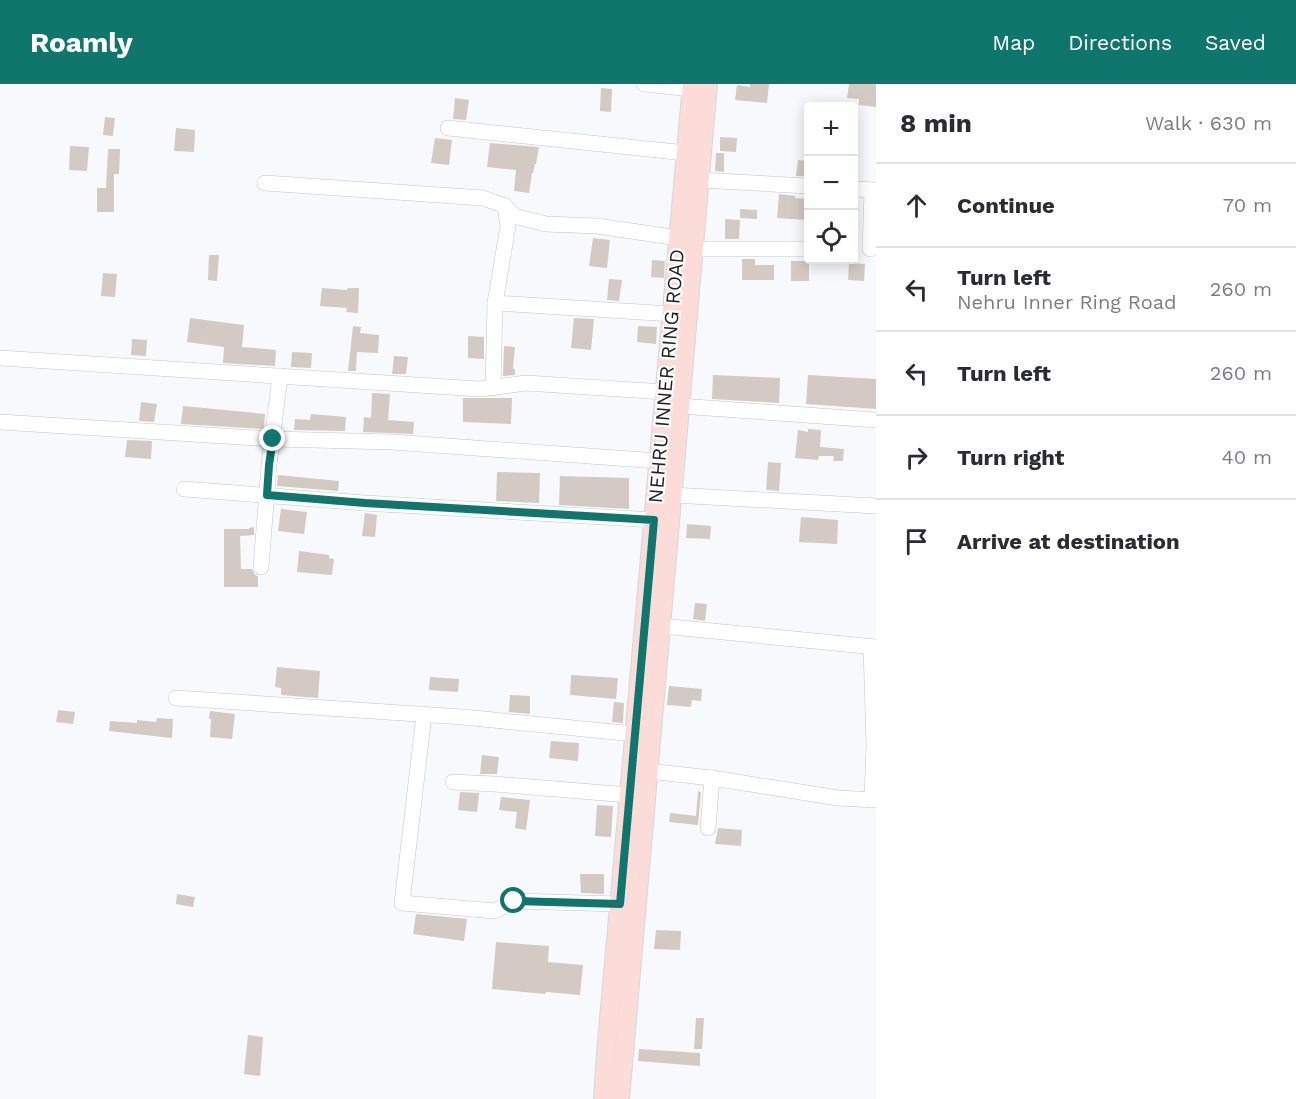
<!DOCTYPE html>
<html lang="en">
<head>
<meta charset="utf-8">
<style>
  :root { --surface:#fff; --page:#f2f2f3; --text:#2b2b33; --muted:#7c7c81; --line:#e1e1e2; --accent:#0f766e }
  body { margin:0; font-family:"Work Sans",sans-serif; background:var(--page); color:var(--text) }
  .controls { position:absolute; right:18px; top:18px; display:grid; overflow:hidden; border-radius:6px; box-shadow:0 3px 15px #0003 }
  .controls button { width:54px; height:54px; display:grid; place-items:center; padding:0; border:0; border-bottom:2px solid var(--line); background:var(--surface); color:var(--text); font:30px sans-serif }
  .stop { position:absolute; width:18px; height:18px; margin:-14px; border:4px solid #0f766e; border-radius:50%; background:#fff }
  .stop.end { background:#0f766e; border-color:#fff; box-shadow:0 2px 6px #0008 }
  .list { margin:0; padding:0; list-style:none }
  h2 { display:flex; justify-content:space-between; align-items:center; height:78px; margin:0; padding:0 24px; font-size:26px }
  h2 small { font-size:20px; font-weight:400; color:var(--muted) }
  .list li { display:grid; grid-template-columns:39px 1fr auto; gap:18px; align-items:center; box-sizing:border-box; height:84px; padding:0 24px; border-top:2px solid var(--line) }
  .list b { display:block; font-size:22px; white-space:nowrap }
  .list p { margin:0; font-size:20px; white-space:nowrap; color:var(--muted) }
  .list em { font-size:20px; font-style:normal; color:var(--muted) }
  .icon { flex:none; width:33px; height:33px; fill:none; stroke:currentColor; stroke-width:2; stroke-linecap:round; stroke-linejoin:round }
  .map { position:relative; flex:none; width:876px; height:1015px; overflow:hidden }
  header { display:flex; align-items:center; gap:36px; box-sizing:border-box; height:84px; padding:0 30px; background:var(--accent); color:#fff }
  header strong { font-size:28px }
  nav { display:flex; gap:33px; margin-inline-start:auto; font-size:21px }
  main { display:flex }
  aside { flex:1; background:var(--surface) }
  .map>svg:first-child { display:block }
  .building { fill:#d3cac3 }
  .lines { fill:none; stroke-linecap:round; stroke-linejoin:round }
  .minor-casing { stroke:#c1c4ce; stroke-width:16 }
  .major-casing { stroke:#d7d7d8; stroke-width:20 }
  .minor { stroke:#fff; stroke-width:15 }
  .major { stroke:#fbdcd9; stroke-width:18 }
  .route { stroke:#0f766e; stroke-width:8 }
  .labels { text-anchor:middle; stroke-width:4.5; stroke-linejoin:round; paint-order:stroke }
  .street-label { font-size:20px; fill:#202225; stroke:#fff }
</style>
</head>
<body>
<header>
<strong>Roamly</strong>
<nav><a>Map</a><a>Directions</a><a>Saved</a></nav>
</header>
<main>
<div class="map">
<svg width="876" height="1015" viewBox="0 0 876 1015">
  <rect width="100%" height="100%" fill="#f8f9fd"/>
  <g class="building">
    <path d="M750 0H769L767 19 735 16 737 1 750 3Z"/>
    <path d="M849 0H876V23L859 21V15L847 14Z"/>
    <path d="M601 4 612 5 611 28 600 27Z"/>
    <path d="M455 14 469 16 466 36 453 35Z"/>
    <path d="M105 33 115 34 113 52 103 51Z"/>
    <path d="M176 44 195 46 194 68 174 67Z"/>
    <path d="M720 53 737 54 736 68 720 67Z"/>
    <path d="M435 54 452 56 449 81 431 79Z"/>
    <path d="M490 59 539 63 536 80H535L533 89H532L529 109 514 107 516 86 487 83Z"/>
    <path d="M70 62 89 63 87 87 69 86Z"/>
    <path d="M108 65H120L119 90H114V128H97V104H106Z"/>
    <path d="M716 69H724V88L715 87Z"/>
    <path d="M798 76 808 77V92H796Z"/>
    <path d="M779 110 795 112V114L808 115V136L777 134Z"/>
    <path d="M740 125 757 126V135L740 134Z"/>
    <path d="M725 135 740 136 739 155H725Z"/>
    <path d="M593 154 610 156 607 184 589 182Z"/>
    <path d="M209 171H219L217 197 208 196Z"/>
    <path d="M742 175H755V181H774V196H742Z"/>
    <path d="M652 176 665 177 664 194 651 193Z"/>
    <rect x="791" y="177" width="18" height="20"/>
    <path d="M849 179 865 180 864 197 848 196Z"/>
    <path d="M103 189 117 190 115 213 101 212Z"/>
    <path d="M609 195 622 196 619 217 607 216Z"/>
    <path d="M322 204 347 206 348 204H359L358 229 346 228 347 224 320 222Z"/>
    <path d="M190 234 244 241 242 263 276 266 275 282 223 279 224 263 187 258Z"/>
    <path d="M574 234 594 235 591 266 571 264Z"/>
    <path d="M353 242 361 243 360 249 379 251 378 269 357 268 356 287H348Z"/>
    <path d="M638 242 657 243 656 260 637 258Z"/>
    <path d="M468 252 484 253V275L468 274Z"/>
    <path d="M132 255 147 256 146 272 131 271Z"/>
    <path d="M504 262 515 263 513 285H515V291L503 292Z"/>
    <path d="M292 268 312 269 311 284 291 283Z"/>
    <path d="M394 272 408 273 406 290H392Z"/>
    <path d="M713 291 780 294 779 319 712 315Z"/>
    <path d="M808 291 876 295V325L806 320Z"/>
    <path d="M372 309 390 310 388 336 414 338 413 350 363 348 364 333 371 334Z"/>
    <path d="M463 314H512L511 340 463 338Z"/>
    <path d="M141 318 157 320 154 338 139 337Z"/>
    <path d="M183 322 265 330 264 345 181 340Z"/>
    <path d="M311 330 346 333 345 347 294 346 295 335 310 336Z"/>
    <path d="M808 345 821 346 820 363 844 365 843 377H833L834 372H819L818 376 795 374 798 346 808 348Z"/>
    <path d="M127 356 152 357 151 375 125 373Z"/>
    <path d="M768 378 781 379 779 407 766 406Z"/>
    <path d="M497 388 540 389 539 419 496 417Z"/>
    <path d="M278 391 339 397 338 407 277 402Z"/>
    <path d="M560 392 629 394V425L559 421Z"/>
    <path d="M281 425 307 428 304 450 278 447Z"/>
    <path d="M365 429 377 431 375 453 362 452Z"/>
    <path d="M801 433 838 436 837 460 799 458Z"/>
    <path d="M687 440 711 442 710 455 686 454Z"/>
    <path d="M254 443V451L240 452 241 485H252L255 491 258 492V503H224V445H249V444Z"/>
    <path d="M299 467 329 471V474L334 475 332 491 297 488Z"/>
    <path d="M695 519 707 520 705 537 693 535Z"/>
    <path d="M277 583 320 587 318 614 281 611V604L275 603Z"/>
    <path d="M571 591 618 594 616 615 570 611Z"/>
    <path d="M430 593 459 595 458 608 429 606Z"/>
    <path d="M669 602 702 605 701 617 692 616 691 623 667 621Z"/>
    <path d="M510 611 530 612V630L509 628Z"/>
    <path d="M614 618 624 619 623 639 612 638Z"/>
    <path d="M58 626 75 628 73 640 56 638Z"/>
    <path d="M210 627 235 630 232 655 210 653 211 635H209Z"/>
    <path d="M157 634 173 635 172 654 109 647 110 637 137 639V636L156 638Z"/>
    <path d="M551 657 579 659 578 677 549 674Z"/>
    <path d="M482 671 499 673 497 690H480Z"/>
    <path d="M698 707 701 708 698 741 669 738 670 729 696 732Z"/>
    <path d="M460 708 479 709 477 728 458 726Z"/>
    <path d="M501 713 530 716 526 746 515 744 517 728 499 726Z"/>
    <path d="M597 721 613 722 611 753 595 752Z"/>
    <path d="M718 744 742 746 741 762 715 760Z"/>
    <path d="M580 790H604V810L581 809Z"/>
    <path d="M177 810 195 813 193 823 176 820Z"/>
    <path d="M416 830 467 835 464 857 413 850Z"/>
    <path d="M656 846 681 847 680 866 654 865Z"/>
    <path d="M496 858 549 862 548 878 583 881 580 911 546 908 545 910 492 905Z"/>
    <path d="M696 934H704L702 965H694Z"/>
    <path d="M248 951 263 953 260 992 244 990Z"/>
    <path d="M639 965 700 969V982L638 977Z"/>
  </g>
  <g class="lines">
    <defs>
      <g id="minor">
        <path d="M644 0 692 5"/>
        <path d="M448 44 686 69"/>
        <path d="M699 96 808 102"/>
        <path d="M265 99 483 114 505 122 508 142 495 219 493 304"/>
        <path d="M854 105 876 106"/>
        <path d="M505 122 514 132 546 140 597 142 679 154"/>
        <path d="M693 165H808"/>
        <path d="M870 165 872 106"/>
        <path d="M495 219 672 230"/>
        <path d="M0 274 480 305 526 299 665 308"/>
        <path d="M680 322 876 336"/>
        <path d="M0 338 273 355 392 358 659 377"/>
        <path d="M184 405 365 419 654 436"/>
        <path d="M672 411 876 422"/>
        <path d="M261 483 269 381 280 292"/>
        <path d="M661 542 876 563"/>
        <path d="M871 563 874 661 872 716"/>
        <path d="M176 614 463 633 635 650"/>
        <path d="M424 631 402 819 495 827 514 817 619 820"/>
        <path d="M648 687 712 694 838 714 876 716"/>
        <path d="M453 698 494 700 629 711"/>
        <path d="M708 744 712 694"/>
      </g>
      <g id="major">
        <path d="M603 1015 606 969 692 0"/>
        <path d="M620 1015 708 0"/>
      </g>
    </defs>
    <use href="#minor" class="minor-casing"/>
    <use href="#major" class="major-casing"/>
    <use href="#minor" class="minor"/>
    <use href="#major" class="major"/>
  </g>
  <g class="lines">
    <path class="route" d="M273 355 269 381 267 411 365 419 654 436 620 820 514 817"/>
  </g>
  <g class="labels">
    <g class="street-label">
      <text transform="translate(666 292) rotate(-85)" y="7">NEHRU INNER RING ROAD</text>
    </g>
  </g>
</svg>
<div class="controls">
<button>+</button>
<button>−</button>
<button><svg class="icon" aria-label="locate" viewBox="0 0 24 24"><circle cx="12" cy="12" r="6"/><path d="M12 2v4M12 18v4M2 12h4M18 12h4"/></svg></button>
</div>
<div class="stop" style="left:514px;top:817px"></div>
<div class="stop end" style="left:273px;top:355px"></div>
</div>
<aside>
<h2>8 min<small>Walk · 630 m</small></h2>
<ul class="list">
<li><svg class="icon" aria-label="ahead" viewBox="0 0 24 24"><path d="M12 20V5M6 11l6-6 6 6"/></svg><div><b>Continue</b></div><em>70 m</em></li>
<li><svg class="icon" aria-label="left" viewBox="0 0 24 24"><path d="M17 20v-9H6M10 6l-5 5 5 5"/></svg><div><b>Turn left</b><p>Nehru Inner Ring Road</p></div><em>260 m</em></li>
<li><svg class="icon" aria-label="left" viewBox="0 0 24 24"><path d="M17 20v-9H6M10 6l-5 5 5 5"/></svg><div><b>Turn left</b></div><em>260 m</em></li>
<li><svg class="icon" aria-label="right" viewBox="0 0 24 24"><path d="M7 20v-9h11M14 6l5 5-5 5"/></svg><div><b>Turn right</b></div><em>40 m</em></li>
<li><svg class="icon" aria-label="arrive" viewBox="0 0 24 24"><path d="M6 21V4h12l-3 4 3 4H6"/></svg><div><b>Arrive at destination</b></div></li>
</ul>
</aside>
</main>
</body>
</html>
